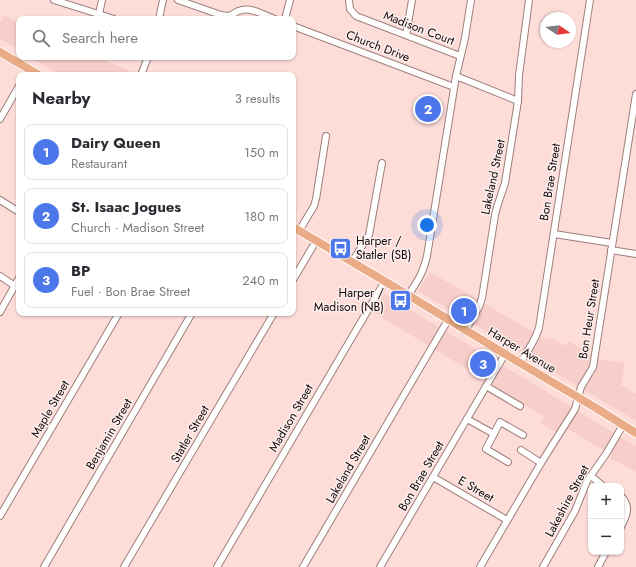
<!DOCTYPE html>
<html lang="en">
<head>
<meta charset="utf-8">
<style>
  :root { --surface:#fff; --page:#f2f2f3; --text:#2b2b33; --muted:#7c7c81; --line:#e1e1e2; --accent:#4c77ea }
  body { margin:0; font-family:Jost,sans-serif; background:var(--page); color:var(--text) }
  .controls { position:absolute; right:12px; bottom:12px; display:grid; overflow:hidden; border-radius:8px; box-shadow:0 1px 3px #0004 }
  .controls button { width:36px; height:36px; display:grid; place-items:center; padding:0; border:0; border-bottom:1px solid var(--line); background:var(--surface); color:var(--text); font:20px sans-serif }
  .compass { position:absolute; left:540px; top:12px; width:36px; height:36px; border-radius:50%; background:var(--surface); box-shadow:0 1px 3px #0004; rotate:103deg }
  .you { position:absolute; left:427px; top:225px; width:14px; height:14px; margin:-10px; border:3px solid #fff; border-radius:50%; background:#1a73e8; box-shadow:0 0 0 6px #1a73e833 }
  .badge { display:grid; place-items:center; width:26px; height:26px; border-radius:50%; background:var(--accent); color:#fff; font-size:13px; font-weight:700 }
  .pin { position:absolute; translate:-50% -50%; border:2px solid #fff; box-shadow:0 1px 4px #0006 }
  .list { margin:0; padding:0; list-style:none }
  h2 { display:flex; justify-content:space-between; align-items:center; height:52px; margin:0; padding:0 16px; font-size:17px }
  h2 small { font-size:13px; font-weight:400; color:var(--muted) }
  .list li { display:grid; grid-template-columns:26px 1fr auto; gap:12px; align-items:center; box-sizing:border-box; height:56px; margin:0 8px 8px; padding:0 8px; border:1px solid var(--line); border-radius:8px }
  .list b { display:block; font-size:15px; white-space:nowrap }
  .list p { margin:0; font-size:13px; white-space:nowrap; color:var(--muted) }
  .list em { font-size:13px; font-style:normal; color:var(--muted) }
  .icon { flex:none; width:22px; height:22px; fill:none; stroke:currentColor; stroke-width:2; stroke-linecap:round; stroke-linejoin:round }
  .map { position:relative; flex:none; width:636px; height:567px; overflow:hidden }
  .search { position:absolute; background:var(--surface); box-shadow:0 1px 3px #0004; left:16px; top:16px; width:280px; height:44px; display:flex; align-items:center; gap:10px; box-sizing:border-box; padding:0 14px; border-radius:8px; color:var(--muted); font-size:15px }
  .panel { position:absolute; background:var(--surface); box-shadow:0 1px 3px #0004; left:16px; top:72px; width:280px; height:244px; border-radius:8px }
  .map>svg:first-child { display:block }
  .built { fill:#f7cec9 }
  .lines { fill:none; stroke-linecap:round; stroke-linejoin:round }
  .minor-casing { stroke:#9e7f7c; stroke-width:8 }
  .major-casing { stroke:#fff; stroke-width:10 }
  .minor { stroke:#fff; stroke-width:6 }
  .major { stroke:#eaac86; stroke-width:8 }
  .labels { text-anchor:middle; stroke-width:3; stroke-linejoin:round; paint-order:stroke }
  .street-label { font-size:12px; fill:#130808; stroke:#fdefee }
  .poi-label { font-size:12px; fill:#130808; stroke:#fdefee; text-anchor:start }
</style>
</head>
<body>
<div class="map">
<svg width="636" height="567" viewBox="0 0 636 567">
  <rect width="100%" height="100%" fill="#feddd9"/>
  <g class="built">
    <path d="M4 16 19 22V50L0 39V23Z"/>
    <path d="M30 57H98L130 71 127 75H60Z"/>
    <path d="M430 272 547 340 549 337 566 346 568 341 599 359 625 363 621 385 636 394V421L418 291Z"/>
    <path d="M384 294 636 446V472L610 458 612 455 561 425 556 432 540 423 544 416 525 405 521 412 487 392 492 384 373 312Z"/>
  </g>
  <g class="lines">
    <defs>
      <g id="minor">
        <path d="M54 0 114 19"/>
        <path d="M178 0 221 15C235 18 231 12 242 10 251 7 266 16 275 19"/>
        <path d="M349 0 350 9 356 16 460 56"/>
        <path d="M99 14 102 0"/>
        <path d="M286 15 290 0"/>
        <path d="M159 19 163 0"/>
        <path d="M293 26 454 87"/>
        <path d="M406 35 412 0"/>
        <path d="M141 75 148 57"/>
        <path d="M456 76 518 101"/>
        <path d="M0 119 19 86"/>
        <path d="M0 200 19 212"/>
        <path d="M299 231 314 206 316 199 326 136"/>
        <path d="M554 234 612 243"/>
        <path d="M611 250 636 254"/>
        <path d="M352 262 369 235 382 163"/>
        <path d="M0 276 15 286"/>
        <path d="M293 280 316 241"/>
        <path d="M408 295C418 281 423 273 427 256L456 76 465 38 471 0"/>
        <path d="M0 312 19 278"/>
        <path d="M465 331 479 307 482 298 495 215 497 207 505 183 518 101 519 75 529 0"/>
        <path d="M520 363C527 352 535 341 539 328L590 0"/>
        <path d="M486 386 520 406"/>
        <path d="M467 419 494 434"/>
        <path d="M521 450 541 463"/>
        <path d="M508 462 486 449 500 422 523 435"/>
        <path d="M591 476 603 486"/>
        <path d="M433 477 507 520"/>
        <path d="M621 496C631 506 627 515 621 527"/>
        <path d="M0 516 119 313"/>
        <path d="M44 567 192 313"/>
        <path d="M124 567 274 313"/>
        <path d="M217 567 385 281"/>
        <path d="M303 567 448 320"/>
        <path d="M380 567 505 354"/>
        <path d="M480 567 541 463 575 409 581 387 593 367 636 94"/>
        <path d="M543 567 575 511 587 481 606 454 623 425"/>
        <path d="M598 567 606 552"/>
      </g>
      <g id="major">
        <path d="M0 52 39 75"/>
        <path d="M293 227 408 295 505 354 596 408 636 433"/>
      </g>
    </defs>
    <use href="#minor" class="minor-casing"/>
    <use href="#major" class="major-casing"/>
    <use href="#minor" class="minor"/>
    <use href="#major" class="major"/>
  </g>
  <defs>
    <symbol id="bus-square" viewBox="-11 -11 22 22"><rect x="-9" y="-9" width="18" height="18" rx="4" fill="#4c77ea" stroke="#fdefee"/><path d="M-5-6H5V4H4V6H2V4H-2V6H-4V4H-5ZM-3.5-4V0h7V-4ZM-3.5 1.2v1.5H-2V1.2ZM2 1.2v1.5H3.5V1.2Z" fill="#fff"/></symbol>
  </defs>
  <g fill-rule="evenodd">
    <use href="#bus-square" x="328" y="236" width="25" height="25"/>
    <use href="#bus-square" x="388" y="288" width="25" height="25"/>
  </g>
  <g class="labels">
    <g class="street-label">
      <text transform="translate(419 28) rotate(21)" y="4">Madison Court</text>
      <text transform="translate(378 46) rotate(21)" y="4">Church Drive</text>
      <text transform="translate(493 177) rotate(-78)" y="4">Lakeland Street</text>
      <text transform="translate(550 182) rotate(-81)" y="4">Bon Brae Street</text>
      <text transform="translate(589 319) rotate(-81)" y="4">Bon Heur Street</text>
      <text transform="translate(522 350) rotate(31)" y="4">Harper Avenue</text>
      <text transform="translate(50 409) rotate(-60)" y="4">Maple Street</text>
      <text transform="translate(291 418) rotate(-60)" y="4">Madison Street</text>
      <text transform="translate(109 434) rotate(-60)" y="4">Benjamin Street</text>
      <text transform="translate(190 434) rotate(-60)" y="4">Statler Street</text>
      <text transform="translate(348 469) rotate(-60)" y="4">Lakeland Street</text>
      <text transform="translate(421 476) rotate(-60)" y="4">Bon Brae Street</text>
      <text transform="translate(476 489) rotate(30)" y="4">E Street</text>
      <text transform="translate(567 501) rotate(-62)" y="4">Lakeshire Street</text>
    </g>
    <g class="poi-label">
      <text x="356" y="245">Harper /<tspan x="356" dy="14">Statler (SB)</tspan></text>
      <text x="384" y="297" text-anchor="end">Harper /<tspan x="384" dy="14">Madison (NB)</tspan></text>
    </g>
  </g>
</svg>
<div class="controls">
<button>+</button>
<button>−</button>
</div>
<svg class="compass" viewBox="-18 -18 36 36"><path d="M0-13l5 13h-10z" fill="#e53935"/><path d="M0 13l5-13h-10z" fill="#7c7c81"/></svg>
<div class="you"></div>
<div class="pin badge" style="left:464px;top:311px">1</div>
<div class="pin badge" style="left:428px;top:109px">2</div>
<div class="pin badge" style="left:483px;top:364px">3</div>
<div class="search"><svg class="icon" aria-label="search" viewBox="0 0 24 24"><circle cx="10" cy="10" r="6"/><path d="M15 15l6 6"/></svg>Search here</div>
<section class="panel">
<h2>Nearby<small>3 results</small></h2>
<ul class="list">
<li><span class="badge">1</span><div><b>Dairy Queen</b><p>Restaurant</p></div><em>150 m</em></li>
<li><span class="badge">2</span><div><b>St. Isaac Jogues</b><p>Church · Madison Street</p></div><em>180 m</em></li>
<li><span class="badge">3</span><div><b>BP</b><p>Fuel · Bon Brae Street</p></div><em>240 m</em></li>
</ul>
</section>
</div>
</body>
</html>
